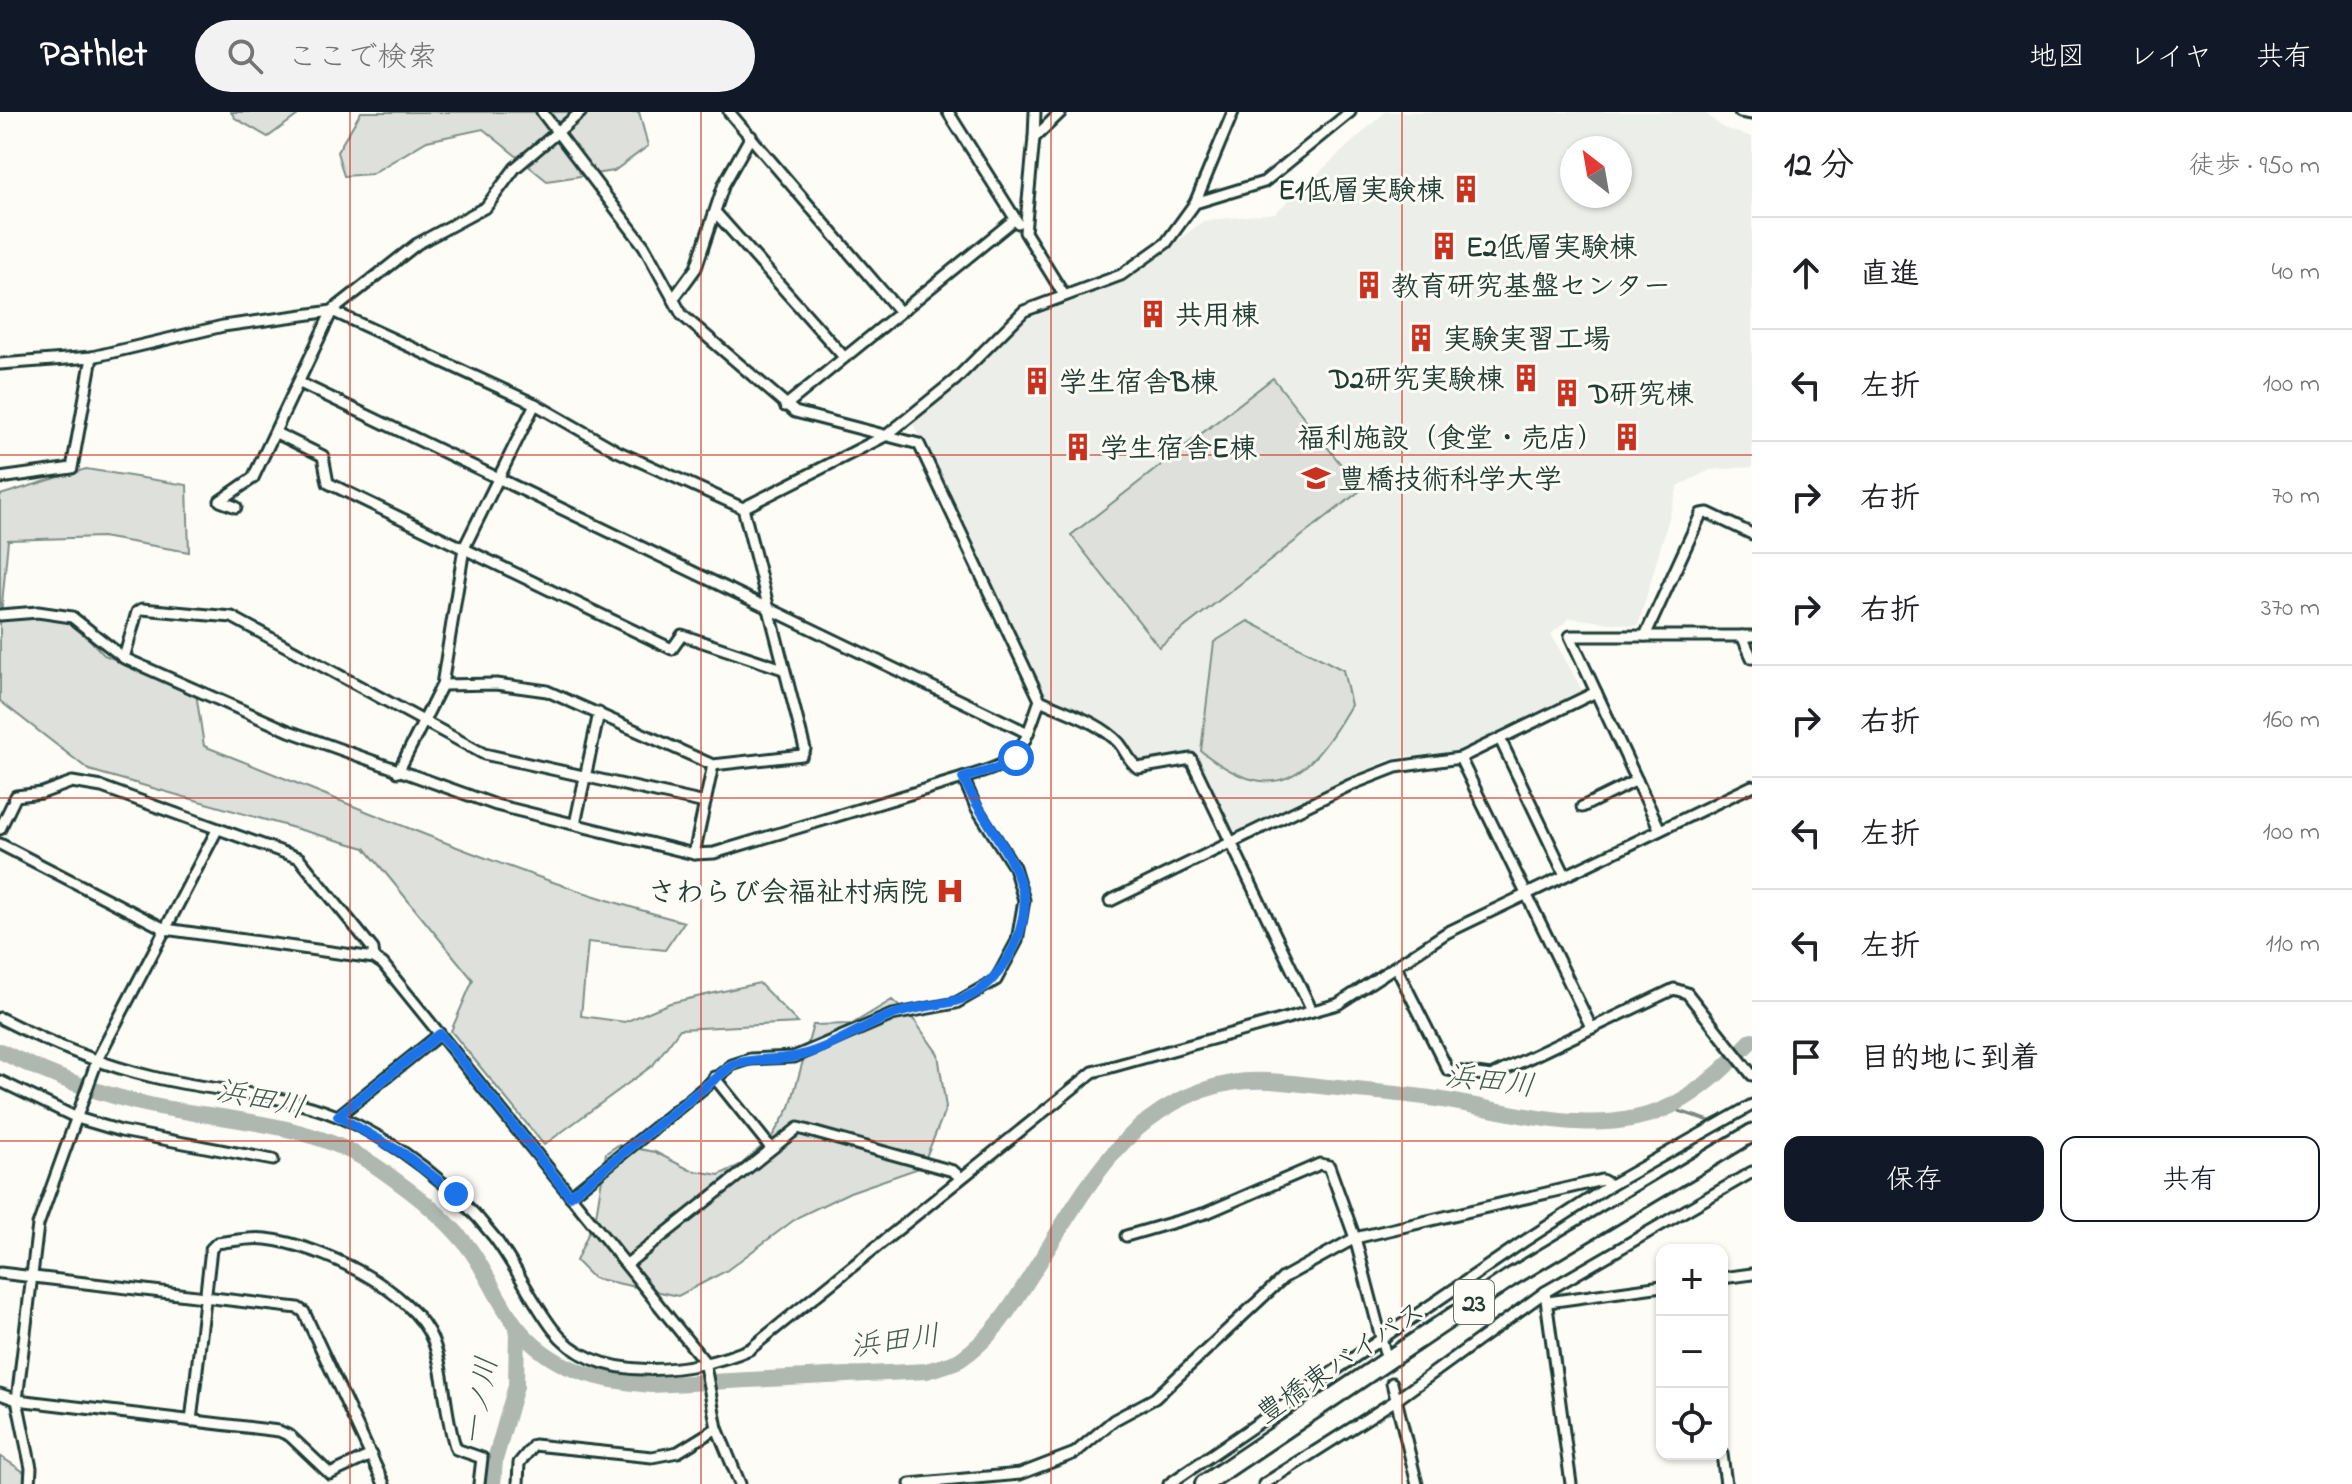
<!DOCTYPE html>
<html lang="ja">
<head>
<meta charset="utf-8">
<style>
  :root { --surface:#fff; --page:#f2f2f2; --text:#202124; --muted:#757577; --line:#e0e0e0; --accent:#111827 }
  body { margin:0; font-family:"Indie Flower","Klee One",sans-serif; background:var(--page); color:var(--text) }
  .controls { position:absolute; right:24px; bottom:24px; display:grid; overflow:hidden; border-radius:16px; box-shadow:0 2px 6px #0004 }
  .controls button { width:72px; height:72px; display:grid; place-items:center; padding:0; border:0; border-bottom:2px solid var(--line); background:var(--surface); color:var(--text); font:40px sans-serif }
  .compass { position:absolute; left:1560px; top:24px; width:72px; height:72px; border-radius:50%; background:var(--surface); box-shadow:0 2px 6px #0004; rotate:329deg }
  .stop { position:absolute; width:24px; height:24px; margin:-18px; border:6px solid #1a73e8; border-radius:50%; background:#fff }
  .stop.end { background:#1a73e8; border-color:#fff; box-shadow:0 2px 8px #0008 }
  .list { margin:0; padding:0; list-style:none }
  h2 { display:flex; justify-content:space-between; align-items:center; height:104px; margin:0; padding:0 32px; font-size:34px }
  h2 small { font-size:26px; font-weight:400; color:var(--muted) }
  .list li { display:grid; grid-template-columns:52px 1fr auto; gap:24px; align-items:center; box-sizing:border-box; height:112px; padding:0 32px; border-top:2px solid var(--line) }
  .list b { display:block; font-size:30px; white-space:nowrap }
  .list em { font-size:26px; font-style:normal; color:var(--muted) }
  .actions { display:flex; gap:16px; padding:24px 32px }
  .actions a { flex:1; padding:18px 0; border:2px solid var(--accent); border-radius:16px; text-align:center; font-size:28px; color:var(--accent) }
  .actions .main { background:var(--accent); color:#fff }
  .icon { flex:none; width:44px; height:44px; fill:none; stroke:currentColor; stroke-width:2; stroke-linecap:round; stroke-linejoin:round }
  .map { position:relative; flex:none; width:1752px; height:1372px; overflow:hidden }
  header { display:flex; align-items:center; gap:48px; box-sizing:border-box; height:112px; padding:0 40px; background:var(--accent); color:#fff }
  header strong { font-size:38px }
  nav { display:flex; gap:44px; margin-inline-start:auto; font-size:28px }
  .search { width:560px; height:72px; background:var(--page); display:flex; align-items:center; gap:20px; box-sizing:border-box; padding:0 28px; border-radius:44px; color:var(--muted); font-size:30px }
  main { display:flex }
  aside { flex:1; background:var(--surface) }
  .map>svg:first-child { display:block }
  .built { fill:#eceee9; fill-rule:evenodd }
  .green { fill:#dde0db; stroke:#7e8e88; stroke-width:2 }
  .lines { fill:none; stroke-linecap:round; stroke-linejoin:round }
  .stream { stroke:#75877f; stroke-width:3 }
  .river { stroke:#aeb8b1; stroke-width:16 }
  .street-casing { stroke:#1f3d34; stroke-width:15 }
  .highway-casing { stroke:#1f3d34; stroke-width:22 }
  .street { stroke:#fdfcf7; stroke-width:9 }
  .highway { stroke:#fdfcf7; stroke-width:16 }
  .route { stroke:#1a73e8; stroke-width:10 }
  .grid { fill:none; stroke:#c8321e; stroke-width:2; stroke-opacity:0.55 }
  .labels { text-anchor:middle; stroke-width:6; stroke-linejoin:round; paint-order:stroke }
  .shield { fill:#fdfcf7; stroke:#62766e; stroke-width:2 }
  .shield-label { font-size:26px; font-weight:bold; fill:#1f3d34 }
  .poi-label { font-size:28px; font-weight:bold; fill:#1f3d34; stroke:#fdfcf7; text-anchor:start }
  .street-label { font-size:28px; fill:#1f3d34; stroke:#fdfcf7 }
  .water-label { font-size:30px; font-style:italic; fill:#435c53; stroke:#fdfcf7 }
</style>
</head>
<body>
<header>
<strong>Pathlet</strong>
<div class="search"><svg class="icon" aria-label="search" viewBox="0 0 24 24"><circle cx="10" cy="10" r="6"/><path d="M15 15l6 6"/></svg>ここで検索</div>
<nav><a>地図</a><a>レイヤ</a><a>共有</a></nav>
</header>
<main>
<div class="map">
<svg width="1752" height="1372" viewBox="0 0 1752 1372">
  <rect width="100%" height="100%" fill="#fdfcf7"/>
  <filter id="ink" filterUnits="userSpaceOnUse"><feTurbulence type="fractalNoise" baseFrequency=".0125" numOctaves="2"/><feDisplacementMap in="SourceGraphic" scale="16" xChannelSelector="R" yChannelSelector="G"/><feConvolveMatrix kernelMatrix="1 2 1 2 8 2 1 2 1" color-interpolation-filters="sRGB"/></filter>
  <g filter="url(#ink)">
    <path class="built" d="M1385 0H1704L1723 16 1752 25V355L1710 358 1678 374 1638 514 1570 506 1551 522 1582 578 1460 639 1392 646 1235 724 1194 641 1140 650 1104 612 1044 586 913 312 1027 207 1131 166 1203 109 1275 101ZM1572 36H1620V84H1572Z"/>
    <g class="green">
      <path d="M231 0H302L268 25 235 6Z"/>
      <path d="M361 0H639L648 34 614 59 547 69 483 17 427 29 371 62 344 64 337 40Z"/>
      <path d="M1273 266 1361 378 1159 535 1071 423Z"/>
      <path d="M86 357 187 373 189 440 102 425 8 428 1 503 68 505 104 543 196 581 204 634C362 696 519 767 684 810L665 838 588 830 581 904 625 910 670 891 759 871 798 911 680 917 653 953 544 1033 451 919 473 868 365 736 89 658 0 589V383Z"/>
      <path d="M1248 509 1343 558 1351 593C1309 665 1276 698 1201 639L1214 530Z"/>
      <path d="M892 888 914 908 938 942 946 996 922 1055 850 1080 798 1105 726 1159 678 1184 593 1166 576 1149 596 1104 606 1041 618 1033 655 1040 690 1058 719 1063 742 1052 771 1026 790 995 813 913 852 912Z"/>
      <path d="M0 1344 24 1360 34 1372H0Z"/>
    </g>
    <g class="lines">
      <path class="stream" d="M1672 993 1679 999 1710 1009 1752 988"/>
      <g class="river">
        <path d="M0 939C49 963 100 983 154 994 229 1009 315 1010 380 1057 411 1079 442 1102 466 1132 486 1157 497 1189 517 1215 551 1258 599 1269 651 1273L927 1259C938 1255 951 1253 961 1247 993 1225 1010 1197 1030 1165 1083 1083 1125 990 1231 971 1262 965 1297 972 1328 975 1362 979 1396 981 1430 986 1508 997 1597 1031 1673 993 1704 977 1728 953 1752 928"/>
        <path d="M493 1372 495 1348 516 1274 517 1215"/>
      </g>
      <defs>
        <g id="street">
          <path d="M542 0 644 134 682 203 795 300 919 332 1040 588C1020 644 1022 649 963 666L976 695 1014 755 1024 788 1017 829 996 868 956 891 892 903 794 945 750 947 732 953 570 1084"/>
          <path d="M729 0 900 200"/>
          <path d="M948 0 1018 111"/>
          <path d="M1061 0 1034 26 1025 120 1064 183"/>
          <path d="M1740 0 1752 2"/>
          <path d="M1034 26 1035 0"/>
          <path d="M1195 91 1233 0"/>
          <path d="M716 101 844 245"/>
          <path d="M674 186 696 156 724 72 751 24"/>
          <path d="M0 252 92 245 223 214 332 199 417 132 486 95 515 56 581 0"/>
          <path d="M300 271 1028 621"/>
          <path d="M785 294 1015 107"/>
          <path d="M276 321 323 344 328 371 672 537 682 523 783 557"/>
          <path d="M0 366 72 356 92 245"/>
          <path d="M236 395 220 389 253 366 332 199 535 292 617 339 743 396 887 323 955 268 1024 199 1121 163 1166 131 1195 91 1264 70 1350 0"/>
          <path d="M0 503 38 500 72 505 124 546 289 619 496 693 694 742 714 741 963 666"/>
          <path d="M1645 524H1752"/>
          <path d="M1742 524 1752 546"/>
          <path d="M124 546 137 500 142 497 232 505 484 642 705 691"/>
          <path d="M442 573 496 572 547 579 713 653 802 643 805 637 743 396"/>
          <path d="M1596 580 1660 718"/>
          <path d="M1040 588C1065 600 1100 610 1119 631 1127 641 1128 648 1138 656L1191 647 1312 899"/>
          <path d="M1500 627 1565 763"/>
          <path d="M1460 646 1591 915"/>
          <path d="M398 660 442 573 464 436 535 292"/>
          <path d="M1582 695 1637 668"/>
          <path d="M575 712 599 601"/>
          <path d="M0 717 16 684 42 681 72 670 102 675 299 746 373 837 374 846"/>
          <path d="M0 732 165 817 374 846 383 852 704 1249 717 1316 740 1372"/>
          <path d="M694 742 713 653"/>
          <path d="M1110 789 1350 673 1396 655 1460 646 1596 580 1570 524H1645L1701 402 1708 401 1752 422"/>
          <path d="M1396 855 1448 958 1491 964 1674 877 1687 881 1752 963"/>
          <path d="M0 906C47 930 101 953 153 965 213 980 279 980 337 1004 397 1029 454 1074 494 1125 516 1154 531 1188 553 1217 596 1274 694 1261 750 1237L1093 960 1338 892 1446 821 1752 674"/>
          <path d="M714 965 771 1036"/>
          <path d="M0 969 77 1006 121 1019 273 1048"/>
          <path d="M338 1004 440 922"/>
          <path d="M1126 1124 1206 1101 1320 1052 1329 1054 1355 1126 1385 1241"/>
          <path d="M627 1152 798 1016 953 1059 961 1066"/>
          <path d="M0 1161 298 1196 304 1200 384 1372"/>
          <path d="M1722 1166 1752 1162"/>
          <path d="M1545 1180 1571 1372"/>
          <path d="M1548 1190 1662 1174"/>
          <path d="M1392 1271 1417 1372"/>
          <path d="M0 1282 17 1288 279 1319 290 1324 330 1362 371 1343"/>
          <path d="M191 1309 211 1137 217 1131C234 1129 250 1125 266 1127 319 1133 413 1177 433 1229 446 1263 444 1303 456 1337L482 1346 479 1372"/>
          <path d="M1722 1342 1726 1372"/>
          <path d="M30 1372 31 1356 17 1288 38 1113 98 946 217 718"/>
          <path d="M518 1372 519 1351 534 1333 652 1345 678 1340 717 1316"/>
          <path d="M910 1372 1020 1362 1075 1341 1114 1308 1155 1286 1283 1166 1355 1126 1602 1068 1611 1073"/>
          <path d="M1169 1372 1523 1130 1611 1073 1752 993"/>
          <path d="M1264 1372 1396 1288 1545 1180 1752 1060"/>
        </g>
        <path id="highway" d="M1204 1372 1510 1166 1752 1021"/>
      </defs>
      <use href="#street" class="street-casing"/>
      <use href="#highway" class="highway-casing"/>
      <use href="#street" class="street"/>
      <use href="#highway" class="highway"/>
    </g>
  </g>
  <g class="lines" filter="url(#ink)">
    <path class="route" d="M456 1082 404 1042 338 1004 440 922 570 1084 732 953C753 946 772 949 793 945 827 939 857 917 889 904 946 883 976 904 1012 839 1019 826 1026 801 1024 786 1018 747 980 704 963 666L1002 655 1016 646"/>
  </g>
  <path class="grid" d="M350 0V1372M701 0V1372M1051 0V1372M1402 0V1372M0 343H1752M0 686H1752M0 1029H1752"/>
  <defs>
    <symbol id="building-bare" viewBox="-9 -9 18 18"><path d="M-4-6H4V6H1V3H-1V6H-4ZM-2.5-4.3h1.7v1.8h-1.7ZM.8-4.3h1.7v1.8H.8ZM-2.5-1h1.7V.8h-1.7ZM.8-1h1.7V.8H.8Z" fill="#c8321e" stroke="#fdfcf7" stroke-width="2.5" paint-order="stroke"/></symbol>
    <symbol id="university-bare" viewBox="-9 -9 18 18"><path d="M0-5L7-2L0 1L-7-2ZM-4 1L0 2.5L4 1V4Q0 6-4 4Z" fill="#c8321e" stroke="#fdfcf7" stroke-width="2.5" paint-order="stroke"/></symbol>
    <symbol id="hospital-bare" viewBox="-9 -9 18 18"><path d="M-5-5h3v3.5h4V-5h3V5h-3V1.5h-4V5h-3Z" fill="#c8321e" stroke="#fdfcf7" stroke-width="2.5" paint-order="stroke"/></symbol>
  </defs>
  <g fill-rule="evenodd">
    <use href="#building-bare" x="1446" y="57" width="40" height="40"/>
    <use href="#building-bare" x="1424" y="114" width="40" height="40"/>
    <use href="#building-bare" x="1349" y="153" width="40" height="40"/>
    <use href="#building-bare" x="1133" y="182" width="40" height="40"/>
    <use href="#building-bare" x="1401" y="206" width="40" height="40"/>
    <use href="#building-bare" x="1506" y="246" width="40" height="40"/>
    <use href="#building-bare" x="1017" y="249" width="40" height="40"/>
    <use href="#building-bare" x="1547" y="261" width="40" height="40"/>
    <use href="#building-bare" x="1607" y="305" width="40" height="40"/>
    <use href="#building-bare" x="1058" y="315" width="40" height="40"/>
    <use href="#university-bare" x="1296" y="346" width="40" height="40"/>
    <use href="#hospital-bare" x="930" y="759" width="40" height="40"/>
  </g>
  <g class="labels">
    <rect class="shield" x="1454" y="1168" width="40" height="44" rx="6"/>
    <g class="shield-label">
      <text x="1474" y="1199">23</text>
    </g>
    <g class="poi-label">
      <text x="1444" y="87" text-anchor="end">E1低層実験棟</text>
      <text x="1466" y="144">E2低層実験棟</text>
      <text x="1391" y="183">教育研究基盤センター</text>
      <text x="1175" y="212">共用棟</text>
      <text x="1443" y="236">実験実習工場</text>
      <text x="1504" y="276" text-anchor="end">D2研究実験棟</text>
      <text x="1059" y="279">学生宿舎B棟</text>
      <text x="1589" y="291">D研究棟</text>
      <text x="1605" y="335" text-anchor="end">福利施設（食堂・売店）</text>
      <text x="1100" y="345">学生宿舎E棟</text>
      <text x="1338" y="376">豊橋技術科学大学</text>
      <text x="928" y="789" text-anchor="end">さわらび会福祉村病院</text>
    </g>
    <g class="street-label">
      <text transform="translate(1340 1249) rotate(-34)" y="10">豊橋東バイパス</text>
    </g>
    <g class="water-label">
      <text transform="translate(1490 968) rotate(7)" y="10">浜田川</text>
      <text transform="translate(261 986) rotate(12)" y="10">浜田川</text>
      <text transform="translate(895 1228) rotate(-7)" y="10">浜田川</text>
      <text transform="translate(479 1289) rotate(-80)" y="10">一ノ川</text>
    </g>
  </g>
</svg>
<div class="controls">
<button>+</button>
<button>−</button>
<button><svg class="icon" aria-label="locate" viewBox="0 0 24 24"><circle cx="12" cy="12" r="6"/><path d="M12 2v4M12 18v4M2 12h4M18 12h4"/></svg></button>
</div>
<svg class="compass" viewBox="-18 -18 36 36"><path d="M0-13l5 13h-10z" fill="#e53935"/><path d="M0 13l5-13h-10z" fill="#757577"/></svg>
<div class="stop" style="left:1016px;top:646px"></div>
<div class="stop end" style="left:456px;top:1082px"></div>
</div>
<aside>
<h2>12 分<small>徒歩 · 950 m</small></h2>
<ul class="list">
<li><svg class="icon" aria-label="ahead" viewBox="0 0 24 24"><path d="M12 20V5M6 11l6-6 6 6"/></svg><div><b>直進</b></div><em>40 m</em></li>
<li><svg class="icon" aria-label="left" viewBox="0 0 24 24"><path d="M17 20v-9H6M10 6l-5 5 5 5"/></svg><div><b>左折</b></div><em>100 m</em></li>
<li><svg class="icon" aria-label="right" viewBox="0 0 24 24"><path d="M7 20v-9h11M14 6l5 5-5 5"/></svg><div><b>右折</b></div><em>70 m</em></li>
<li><svg class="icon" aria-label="right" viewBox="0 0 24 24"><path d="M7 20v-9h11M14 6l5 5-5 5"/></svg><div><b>右折</b></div><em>370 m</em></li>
<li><svg class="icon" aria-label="right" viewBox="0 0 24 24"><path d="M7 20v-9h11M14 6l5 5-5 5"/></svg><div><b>右折</b></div><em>160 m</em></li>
<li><svg class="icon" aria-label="left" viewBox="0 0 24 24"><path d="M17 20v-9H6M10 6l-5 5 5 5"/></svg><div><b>左折</b></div><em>100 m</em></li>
<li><svg class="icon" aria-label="left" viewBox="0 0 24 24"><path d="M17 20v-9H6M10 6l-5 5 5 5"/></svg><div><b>左折</b></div><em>110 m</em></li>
<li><svg class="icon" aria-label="arrive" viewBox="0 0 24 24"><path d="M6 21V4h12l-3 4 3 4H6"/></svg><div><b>目的地に到着</b></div></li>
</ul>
<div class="actions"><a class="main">保存</a><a>共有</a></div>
</aside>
</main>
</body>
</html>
